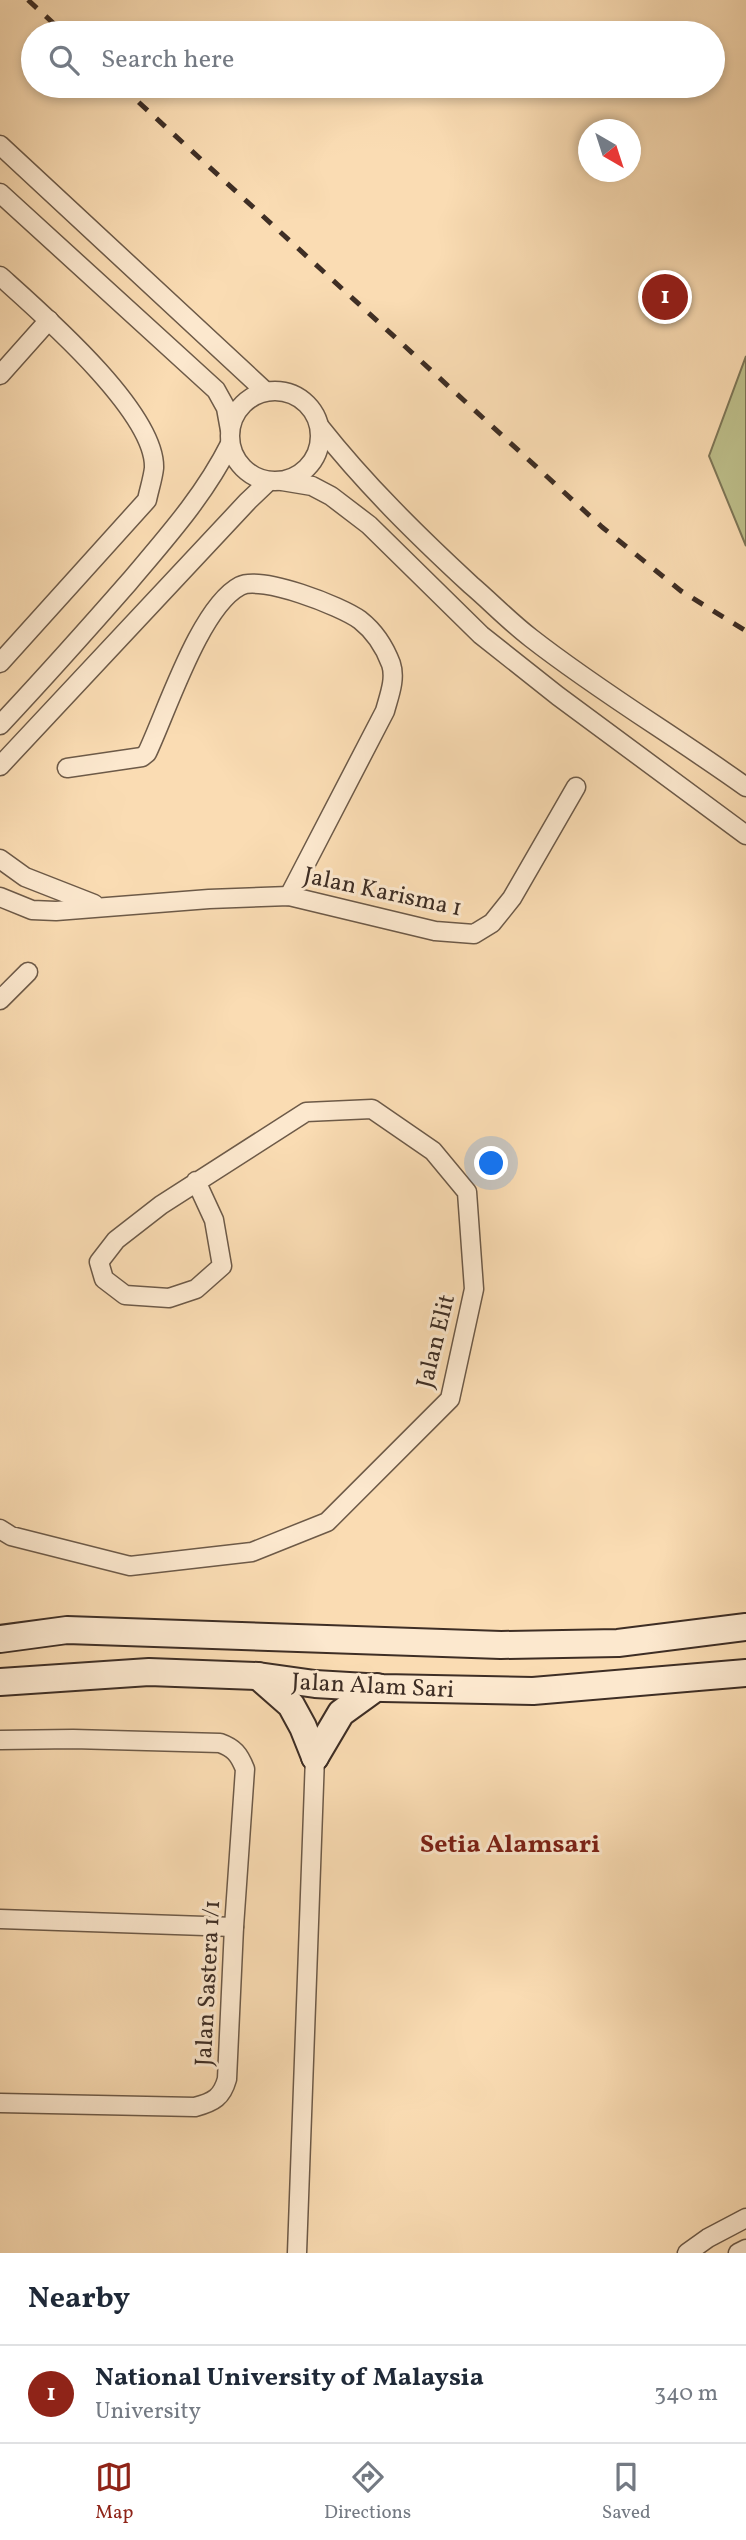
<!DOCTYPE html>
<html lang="en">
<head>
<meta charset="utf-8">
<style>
  :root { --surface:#fff; --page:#f2f2f3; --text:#1f2937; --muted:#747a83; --line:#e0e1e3; --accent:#8f2418 }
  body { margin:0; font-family:Vollkorn,serif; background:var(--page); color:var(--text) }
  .compass { position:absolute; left:578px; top:119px; width:63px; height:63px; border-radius:50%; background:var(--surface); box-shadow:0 4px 10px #0003; rotate:141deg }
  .you { position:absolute; left:492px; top:1164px; width:24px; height:24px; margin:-18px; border:5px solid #fff; border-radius:50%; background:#1a73e8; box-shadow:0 0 0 10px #1a73e833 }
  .badge { display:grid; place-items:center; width:46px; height:46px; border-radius:50%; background:var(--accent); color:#fff; font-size:23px; font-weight:700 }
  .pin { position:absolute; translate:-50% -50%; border:4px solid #fff; box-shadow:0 2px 7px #0006 }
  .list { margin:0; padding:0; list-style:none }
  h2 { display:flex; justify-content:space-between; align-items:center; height:91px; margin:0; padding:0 28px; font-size:30px }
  h2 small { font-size:23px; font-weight:400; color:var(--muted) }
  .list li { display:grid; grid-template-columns:46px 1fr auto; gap:21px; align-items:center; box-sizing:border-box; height:98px; padding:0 28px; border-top:2px solid var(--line) }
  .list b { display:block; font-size:26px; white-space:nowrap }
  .list p { margin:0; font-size:23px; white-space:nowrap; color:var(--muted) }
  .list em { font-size:23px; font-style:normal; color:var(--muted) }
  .icon { flex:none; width:38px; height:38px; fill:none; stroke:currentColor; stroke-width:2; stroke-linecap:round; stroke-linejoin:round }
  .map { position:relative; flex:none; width:746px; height:2253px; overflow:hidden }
  .search { position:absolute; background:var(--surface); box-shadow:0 4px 10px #0003; left:21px; right:21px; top:21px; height:77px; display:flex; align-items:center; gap:18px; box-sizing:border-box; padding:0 24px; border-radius:38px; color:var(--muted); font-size:26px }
  .sheet { height:189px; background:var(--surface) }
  nav { display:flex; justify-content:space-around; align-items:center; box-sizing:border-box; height:98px; border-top:2px solid var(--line); background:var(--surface); font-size:19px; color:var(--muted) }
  nav a { display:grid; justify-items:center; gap:4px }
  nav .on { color:var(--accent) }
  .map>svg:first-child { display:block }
  .green { fill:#bec08c; stroke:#7e7758; stroke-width:2 }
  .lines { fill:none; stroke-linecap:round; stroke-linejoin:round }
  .street-casing { stroke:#6d5a48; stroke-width:21 }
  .secondary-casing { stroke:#3e2e25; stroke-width:30 }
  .street { stroke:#fce8ce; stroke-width:18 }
  .secondary { stroke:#fce8ce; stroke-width:26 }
  .rail { stroke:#3e2e25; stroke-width:5; stroke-dasharray:12 12; stroke-linecap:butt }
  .labels { text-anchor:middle; stroke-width:6; stroke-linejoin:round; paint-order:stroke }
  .street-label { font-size:24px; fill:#3e2e25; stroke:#fce8ce }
  .neighbourhood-label { font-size:26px; font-weight:bold; fill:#7a1f14; stroke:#fce8ce }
</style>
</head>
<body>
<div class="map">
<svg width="746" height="2253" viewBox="0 0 746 2253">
  <rect width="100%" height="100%" fill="#fadcb3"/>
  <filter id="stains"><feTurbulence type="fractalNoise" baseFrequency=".00286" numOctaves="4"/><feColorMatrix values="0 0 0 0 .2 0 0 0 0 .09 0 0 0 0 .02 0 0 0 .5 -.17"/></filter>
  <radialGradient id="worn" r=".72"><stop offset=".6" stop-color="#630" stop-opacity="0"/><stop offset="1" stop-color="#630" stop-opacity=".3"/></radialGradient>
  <path class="green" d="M746 356V546L709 456Z"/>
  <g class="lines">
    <defs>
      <g id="street">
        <path d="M0 145 265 391"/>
        <path d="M0 193 216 390 226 408 230 430"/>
        <path d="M0 276C40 312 156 412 154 468 153 478 149 490 147 500L0 663"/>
        <path d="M0 375 49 320"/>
        <circle cx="275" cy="436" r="45"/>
        <path d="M320 427C365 484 417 535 471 585 491 602 510 622 531 638 600 692 675 736 746 787"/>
        <path d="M282 481 312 486 331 496 369 525 481 635 558 696 746 835"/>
        <path d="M0 725C44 678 87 630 129 582 166 538 204 496 230 444"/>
        <path d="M0 766 248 501 269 481"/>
        <path d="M67 768 142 757 147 753C167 711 200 607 240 586 261 575 341 606 360 620 374 631 385 648 391 664 396 679 389 696 385 711L289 896"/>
        <path d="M0 859 25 877 94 904"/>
        <path d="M0 897 32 910 56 911 209 899 289 896 435 931 474 934 492 923 512 898 576 787"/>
        <path d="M0 1000 28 972"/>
        <path d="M0 1529 11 1536 130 1566 252 1552 327 1522 450 1399 474 1289 467 1192 433 1151 372 1109 306 1112 161 1205 116 1240 99 1262 104 1279 125 1295 169 1298 196 1289 222 1266 214 1220 196 1181"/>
        <path d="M0 1740 73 1739 220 1743C234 1748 239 1754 245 1769L234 1927 227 2079C222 2097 214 2102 195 2107L0 2103"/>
        <path d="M0 1919 234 1927"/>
        <path d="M297 2253 315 1757"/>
        <path d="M687 2253 708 2238 746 2218"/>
        <path d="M738 2253 746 2249"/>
      </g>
      <g id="secondary">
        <path d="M0 1639 67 1630 501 1645 618 1643 746 1627"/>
        <path d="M258 1676 291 1705 303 1727 315 1757"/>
        <path d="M0 1682 149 1672 258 1676 315 1684 383 1688 533 1691 746 1673"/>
        <path d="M315 1757 341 1713 377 1687"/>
      </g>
    </defs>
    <use href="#street" class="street-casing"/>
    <use href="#secondary" class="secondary-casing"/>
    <use href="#street" class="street"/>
    <use href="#secondary" class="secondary"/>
    <g class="rail">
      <path d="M28 0 64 33"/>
      <path d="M121 86 602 527 681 591 746 631"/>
    </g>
  </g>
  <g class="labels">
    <g class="street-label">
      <text transform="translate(383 891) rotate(12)" y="8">Jalan Karisma 1</text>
      <text transform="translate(435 1341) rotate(-76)" y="8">Jalan Elit</text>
      <text transform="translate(373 1685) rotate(3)" y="8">Jalan Alam Sari</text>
      <text transform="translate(207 1983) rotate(-87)" y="8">Jalan Sastera 1/1</text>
    </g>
    <g class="neighbourhood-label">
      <text x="510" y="1852">Setia Alamsari</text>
    </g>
  </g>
  <rect width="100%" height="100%" filter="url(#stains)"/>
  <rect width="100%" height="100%" fill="url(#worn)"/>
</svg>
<svg class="compass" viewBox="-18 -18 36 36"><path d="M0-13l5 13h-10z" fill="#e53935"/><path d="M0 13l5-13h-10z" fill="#747a83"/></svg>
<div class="you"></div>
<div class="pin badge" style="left:665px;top:297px">1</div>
<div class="search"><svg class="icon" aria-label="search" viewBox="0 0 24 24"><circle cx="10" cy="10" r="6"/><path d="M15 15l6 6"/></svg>Search here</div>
</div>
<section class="sheet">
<h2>Nearby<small></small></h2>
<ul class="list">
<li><span class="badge">1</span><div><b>National University of Malaysia</b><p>University</p></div><em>340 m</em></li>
</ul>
</section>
<nav>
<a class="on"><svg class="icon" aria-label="map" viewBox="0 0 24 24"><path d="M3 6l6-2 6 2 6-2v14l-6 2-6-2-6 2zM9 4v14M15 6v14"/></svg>Map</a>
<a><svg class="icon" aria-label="directions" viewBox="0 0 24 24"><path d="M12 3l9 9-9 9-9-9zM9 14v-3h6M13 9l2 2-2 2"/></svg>Directions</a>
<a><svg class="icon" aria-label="saved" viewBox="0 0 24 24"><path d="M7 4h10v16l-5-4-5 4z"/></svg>Saved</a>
</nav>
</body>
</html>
